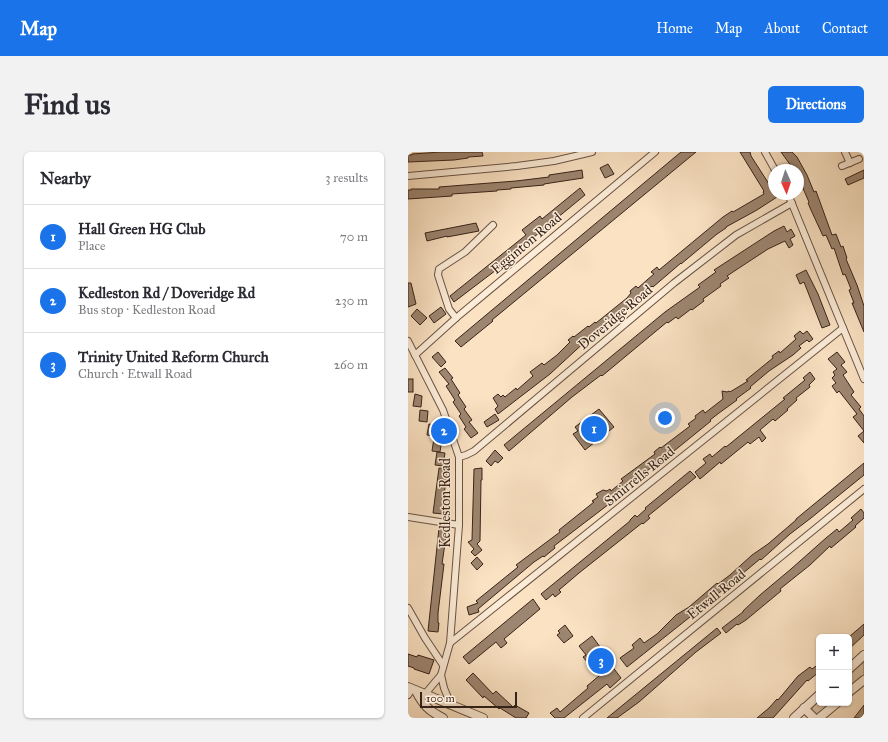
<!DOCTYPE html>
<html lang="en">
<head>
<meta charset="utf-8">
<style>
  :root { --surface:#fff; --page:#f2f2f3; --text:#2b2b33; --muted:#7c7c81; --line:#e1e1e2; --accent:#1a73e8 }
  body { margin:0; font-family:"IM FELL Great Primer",serif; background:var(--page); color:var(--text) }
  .controls { position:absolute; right:12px; bottom:12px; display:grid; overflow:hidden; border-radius:6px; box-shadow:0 1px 3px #0004 }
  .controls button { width:36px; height:36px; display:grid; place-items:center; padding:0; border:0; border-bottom:1px solid var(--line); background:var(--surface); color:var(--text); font:20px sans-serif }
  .compass { position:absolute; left:360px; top:12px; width:36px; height:36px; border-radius:50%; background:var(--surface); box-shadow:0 1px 3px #0004; rotate:177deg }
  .scale { position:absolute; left:12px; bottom:10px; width:97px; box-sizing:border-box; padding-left:4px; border:2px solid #382319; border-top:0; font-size:11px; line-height:14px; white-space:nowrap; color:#382319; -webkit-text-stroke:3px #fcecd8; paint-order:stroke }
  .you { position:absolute; left:257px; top:266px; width:14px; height:14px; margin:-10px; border:3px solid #fff; border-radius:50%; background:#1a73e8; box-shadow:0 0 0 6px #1a73e833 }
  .badge { display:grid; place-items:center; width:26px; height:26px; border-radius:50%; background:var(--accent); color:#fff; font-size:13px; font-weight:700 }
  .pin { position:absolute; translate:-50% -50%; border:2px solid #fff; box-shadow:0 1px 4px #0006 }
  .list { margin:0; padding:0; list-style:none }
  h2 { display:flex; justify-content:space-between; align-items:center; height:52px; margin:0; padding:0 16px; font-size:17px }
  h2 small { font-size:13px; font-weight:400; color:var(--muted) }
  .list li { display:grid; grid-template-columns:26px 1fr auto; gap:12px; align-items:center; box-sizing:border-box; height:64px; padding:0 16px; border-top:1px solid var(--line) }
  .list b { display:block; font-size:15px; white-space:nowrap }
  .list p { margin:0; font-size:13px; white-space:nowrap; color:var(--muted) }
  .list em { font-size:13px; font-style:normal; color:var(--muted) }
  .map { position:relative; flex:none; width:456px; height:566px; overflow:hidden; border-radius:6px }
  header { display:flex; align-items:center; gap:24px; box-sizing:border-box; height:56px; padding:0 20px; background:var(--accent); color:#fff }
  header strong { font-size:19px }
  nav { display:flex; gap:22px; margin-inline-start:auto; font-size:14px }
  .intro { display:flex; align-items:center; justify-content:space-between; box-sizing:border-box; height:96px; padding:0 24px }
  h1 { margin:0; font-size:28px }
  .button { padding:10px 18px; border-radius:6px; background:var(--accent); color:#fff; font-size:14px; font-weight:700 }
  main { display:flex; gap:24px; padding:0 24px }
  aside { flex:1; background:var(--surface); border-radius:6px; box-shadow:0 1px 3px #0004 }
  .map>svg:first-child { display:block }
  .green { fill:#d9c2a6; stroke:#887260 }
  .building { fill:#9d8671; stroke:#382319 }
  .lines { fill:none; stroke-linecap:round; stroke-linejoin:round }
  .minor-casing { stroke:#685344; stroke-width:8 }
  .tertiary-casing { stroke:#685344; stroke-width:10 }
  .minor { stroke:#fcecd8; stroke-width:6 }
  .tertiary { stroke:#fcecd8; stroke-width:8 }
  .labels { text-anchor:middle; stroke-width:3; stroke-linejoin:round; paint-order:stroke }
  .street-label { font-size:14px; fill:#382319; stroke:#fcecd8 }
</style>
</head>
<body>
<header>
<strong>Map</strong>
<nav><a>Home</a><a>Map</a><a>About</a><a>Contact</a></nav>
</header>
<div class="intro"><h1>Find us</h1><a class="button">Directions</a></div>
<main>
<aside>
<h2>Nearby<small>3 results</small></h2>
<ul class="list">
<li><span class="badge">1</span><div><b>Hall Green HG Club</b><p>Place</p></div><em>70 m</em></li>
<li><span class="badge">2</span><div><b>Kedleston Rd / Doveridge Rd</b><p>Bus stop · Kedleston Road</p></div><em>230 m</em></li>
<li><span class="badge">3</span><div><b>Trinity United Reform Church</b><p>Church · Etwall Road</p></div><em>260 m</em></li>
</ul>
</aside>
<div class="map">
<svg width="456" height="566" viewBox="0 0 456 566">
  <rect width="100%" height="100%" fill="#fae2c3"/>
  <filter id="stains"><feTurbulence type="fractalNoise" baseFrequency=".005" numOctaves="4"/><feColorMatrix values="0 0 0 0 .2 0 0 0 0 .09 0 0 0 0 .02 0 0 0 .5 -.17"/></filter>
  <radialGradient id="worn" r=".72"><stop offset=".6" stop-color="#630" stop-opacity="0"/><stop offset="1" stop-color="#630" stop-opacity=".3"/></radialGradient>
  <g class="green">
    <path d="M456 510V524L441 537V523Z"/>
    <path d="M411 549V551H425L411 562H408L404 559V556Z"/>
  </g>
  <g class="building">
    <path d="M33 0H74L75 4 60 5V6L46 8 0 10V3H4V2Z"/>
    <path d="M273 0H288L84 168 85 169 53 195 47 189Z"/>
    <path d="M332 0H342L343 4 361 32 366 42 369 45 349 58 318 75V76L309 82 273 112V111L245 135 244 134 235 142 218 159 180 187 142 222 90 262 87 257 90 254 85 246 90 242 93 245 95 243 97 245 108 236 109 238 125 224 122 220 134 211 136 213 149 203 162 190 160 188 165 184 166 185 180 174 181 175 187 170 188 171 219 146 223 141 222 139 228 134 230 136 239 128 246 122 243 120 249 115 251 118 315 65 324 59 325 60 356 42 355 40 356 39Z"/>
    <path d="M373 0H384L389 5 399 23 406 40 408 39 424 83 428 82 433 95 435 94 439 106 438 107 449 133 456 154V180L444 151H446L441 138 443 137 437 122 435 123 426 96 424 97 418 83 415 84 403 58 400 51 401 50 390 25V18H386Z"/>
    <path d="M200 12 206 22 197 26 192 16Z"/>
    <path d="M174 18 175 26 136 32V33L103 36V37L89 38V39L44 42V44L0 47V38H3V37H31V35L108 29 141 25V23Z"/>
    <path d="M456 18V26L440 33 437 27Z"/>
    <path d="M172 36 177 43 109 99 96 111V112L46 150 42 144 118 83 114 78 132 64 134 67Z"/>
    <path d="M68 71 71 79 39 85V84L19 89 17 81Z"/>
    <path d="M376 74 379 80 383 77 387 84 382 87 385 93 381 96 377 89 360 97 328 118 319 124 321 126 312 132 313 134 295 147 296 149 284 158 283 157 270 167 268 165 260 171 259 170 194 224 193 223 164 245 101 299 96 293 257 160 292 135 290 133 308 120 306 118 366 79Z"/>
    <path d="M398 118 410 142 422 173 414 176 396 130 392 132 388 123Z"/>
    <path d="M0 131H3L8 152 0 155Z"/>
    <path d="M33 155 38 162 26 171 21 164Z"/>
    <path d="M9 157 19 166 12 173 3 164Z"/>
    <path d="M392 179 395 182 399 179 405 187 401 190 399 188 391 194 393 196 385 203 361 219 342 235 343 236 328 247 329 248 311 261 302 268 303 269 245 316 244 315 217 336 218 338 205 349 146 394 147 396 136 405 135 404 126 410 70 457 71 460 61 463 59 455 70 451 68 449 110 415 108 413 152 380 151 378 186 350 184 349 190 345 188 342 195 338 199 339 202 337 203 339 215 329 213 327 247 302 246 300 252 295 253 296 282 274 280 272 288 266 287 264 295 258 297 261 315 247 314 239 319 240 321 239 322 240 340 229 338 228 365 206 364 204 371 199 372 201 388 187 386 184Z"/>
    <path d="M30 200 38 210 33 215 24 205Z"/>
    <path d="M429 200 437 210 433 213 439 220 435 223 446 240 443 243 453 255 451 257 456 264V291L450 284 456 279 445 265 449 262 431 239 429 241 424 234 428 231 424 226 427 223 425 220 429 217 420 207Z"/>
    <path d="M37 216 45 226 43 227 52 241 50 243 58 255 56 257 64 268 61 270 70 281 63 286 56 277 58 275 51 264 53 262 45 250 47 248 38 234 41 232 31 220Z"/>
    <path d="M402 220 407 227 401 233 402 235 388 246 389 248 379 257 380 258 367 269 365 267 352 278 358 286 354 290 351 285 342 292 340 290 313 312 312 310 292 327 287 320 298 311 295 307 302 302 304 305 317 294 318 295 377 247 375 246 397 228 395 226Z"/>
    <rect x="0" y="227" width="5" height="13"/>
    <path d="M7 242 14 244 13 255 5 254Z"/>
    <path d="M191 257 206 275 177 298 165 282 170 279 167 275Z"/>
    <path d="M12 258 20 259 19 270 11 269Z"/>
    <path d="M87 262 91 268 79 275 76 270Z"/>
    <path d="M21 272 28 273 26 284 19 283Z"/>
    <path d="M26 286 34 287 32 300 24 299Z"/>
    <path d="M87 298 95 306 90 311 87 309 83 314 78 309Z"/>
    <path d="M29 300 37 301 35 314 27 313Z"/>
    <path d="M456 311V323L403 366 382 382 353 408 352 407 287 461 219 515 212 506 226 496 224 493 232 486 236 491 249 482 268 463 281 455 309 431 310 432 322 423 344 403 360 392 388 368V367Z"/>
    <path d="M31 316 39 317 36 345H38L35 362 25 361Z"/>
    <path d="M74 316V328H73L72 389 69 392 74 398 67 404 63 400 66 397 60 390 64 388 66 317Z"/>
    <path d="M282 319 288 325 240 364 242 366 235 372 234 371 171 421 151 438 153 440 147 445 145 442 138 448 133 442 222 369V368L227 363 229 365 238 357 237 356Z"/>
    <path d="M453 357 456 361V366L447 374 448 375 423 396 422 394 402 413 372 437 373 439 338 468 330 473 329 472 318 481 314 476 335 460V459L352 443 383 417 418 386 429 377 431 380 445 368 443 366Z"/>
    <path d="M31 376 39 377 34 412H36L30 461V471H31L30 480 20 479Z"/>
    <path d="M69 405 75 412 69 418 63 411Z"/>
    <path d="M125 447 132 457 96 487 99 491 93 496 88 490 61 512 55 505Z"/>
    <path d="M456 472V483L441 497V485Z"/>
    <path d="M157 473 165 484 156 491 149 483 152 481 150 479Z"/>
    <path d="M309 476 313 481 288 500 231 550 209 566H199Z"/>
    <path d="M184 484 195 499 194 500 201 509H200L213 526 202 536 199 532 156 566H147L142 561 149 556 152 560 180 536 179 534 192 523 181 510 180 511 175 505 178 503 171 494Z"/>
    <path d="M0 502 9 505 10 503 26 508 21 522 6 517V516L0 514Z"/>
    <path d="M411 512V520L400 529 399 528 365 566H349L361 556 369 547 370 548 390 524 402 515 404 517Z"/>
    <path d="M65 521 85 542 88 539 105 555 107 553 121 561 118 566H108L92 556 91 557 76 544 75 546 58 528Z"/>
    <path d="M456 553V566H446Z"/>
  </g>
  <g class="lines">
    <defs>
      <g id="minor">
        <path d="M357 0 367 18"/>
        <path d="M437 0 442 11"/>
        <path d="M434 14 451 7"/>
        <path d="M0 24 109 14 146 9 184 0"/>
        <path d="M380 42 456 227"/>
        <path d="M48 166 41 157 30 123 31 117 57 100 85 73"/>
        <path d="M0 189 35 258 51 305V373L42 491 33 523 36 536 43 553"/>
        <path d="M7 203 48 166 247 0"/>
        <path d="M51 305 58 303 66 299 266 131 328 83 384 51"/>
        <path d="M0 365 51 373"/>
        <path d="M0 456 17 486 35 513"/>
        <path d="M42 491 435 176"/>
        <path d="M17 542 33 523"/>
        <path d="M0 543 4 537"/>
        <path d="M175 566 456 337"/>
      </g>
      <g id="tertiary">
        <path d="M441 517 456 503"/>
        <path d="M0 535 75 566"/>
        <path d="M8 539C15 553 21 559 35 566"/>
        <path d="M441 540 456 528"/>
        <path d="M396 556 406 566"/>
        <path d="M386 566 411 543"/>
        <path d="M411 566 429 551"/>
      </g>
    </defs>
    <use href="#minor" class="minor-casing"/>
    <use href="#tertiary" class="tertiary-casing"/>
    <use href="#minor" class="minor"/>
    <use href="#tertiary" class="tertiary"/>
  </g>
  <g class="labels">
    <g class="street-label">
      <text transform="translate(118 91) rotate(-40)" y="5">Egginton Road</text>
      <text transform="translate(207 165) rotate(-40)" y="5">Doveridge Road</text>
      <text transform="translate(231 324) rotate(-39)" y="5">Smirrells Road</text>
      <text transform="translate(37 351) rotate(-90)" y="5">Kedleston Road</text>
      <text transform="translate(308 442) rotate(-39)" y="5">Etwall Road</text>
    </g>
  </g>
  <rect width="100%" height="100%" filter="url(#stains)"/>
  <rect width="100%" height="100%" fill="url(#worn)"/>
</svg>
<div class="controls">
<button>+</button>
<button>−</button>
</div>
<svg class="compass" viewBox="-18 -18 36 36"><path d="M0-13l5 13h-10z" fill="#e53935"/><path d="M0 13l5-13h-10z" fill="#7c7c81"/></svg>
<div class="scale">100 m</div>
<div class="you"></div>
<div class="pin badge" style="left:186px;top:277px">1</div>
<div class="pin badge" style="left:36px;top:279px">2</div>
<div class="pin badge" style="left:193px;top:509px">3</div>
</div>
</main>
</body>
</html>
